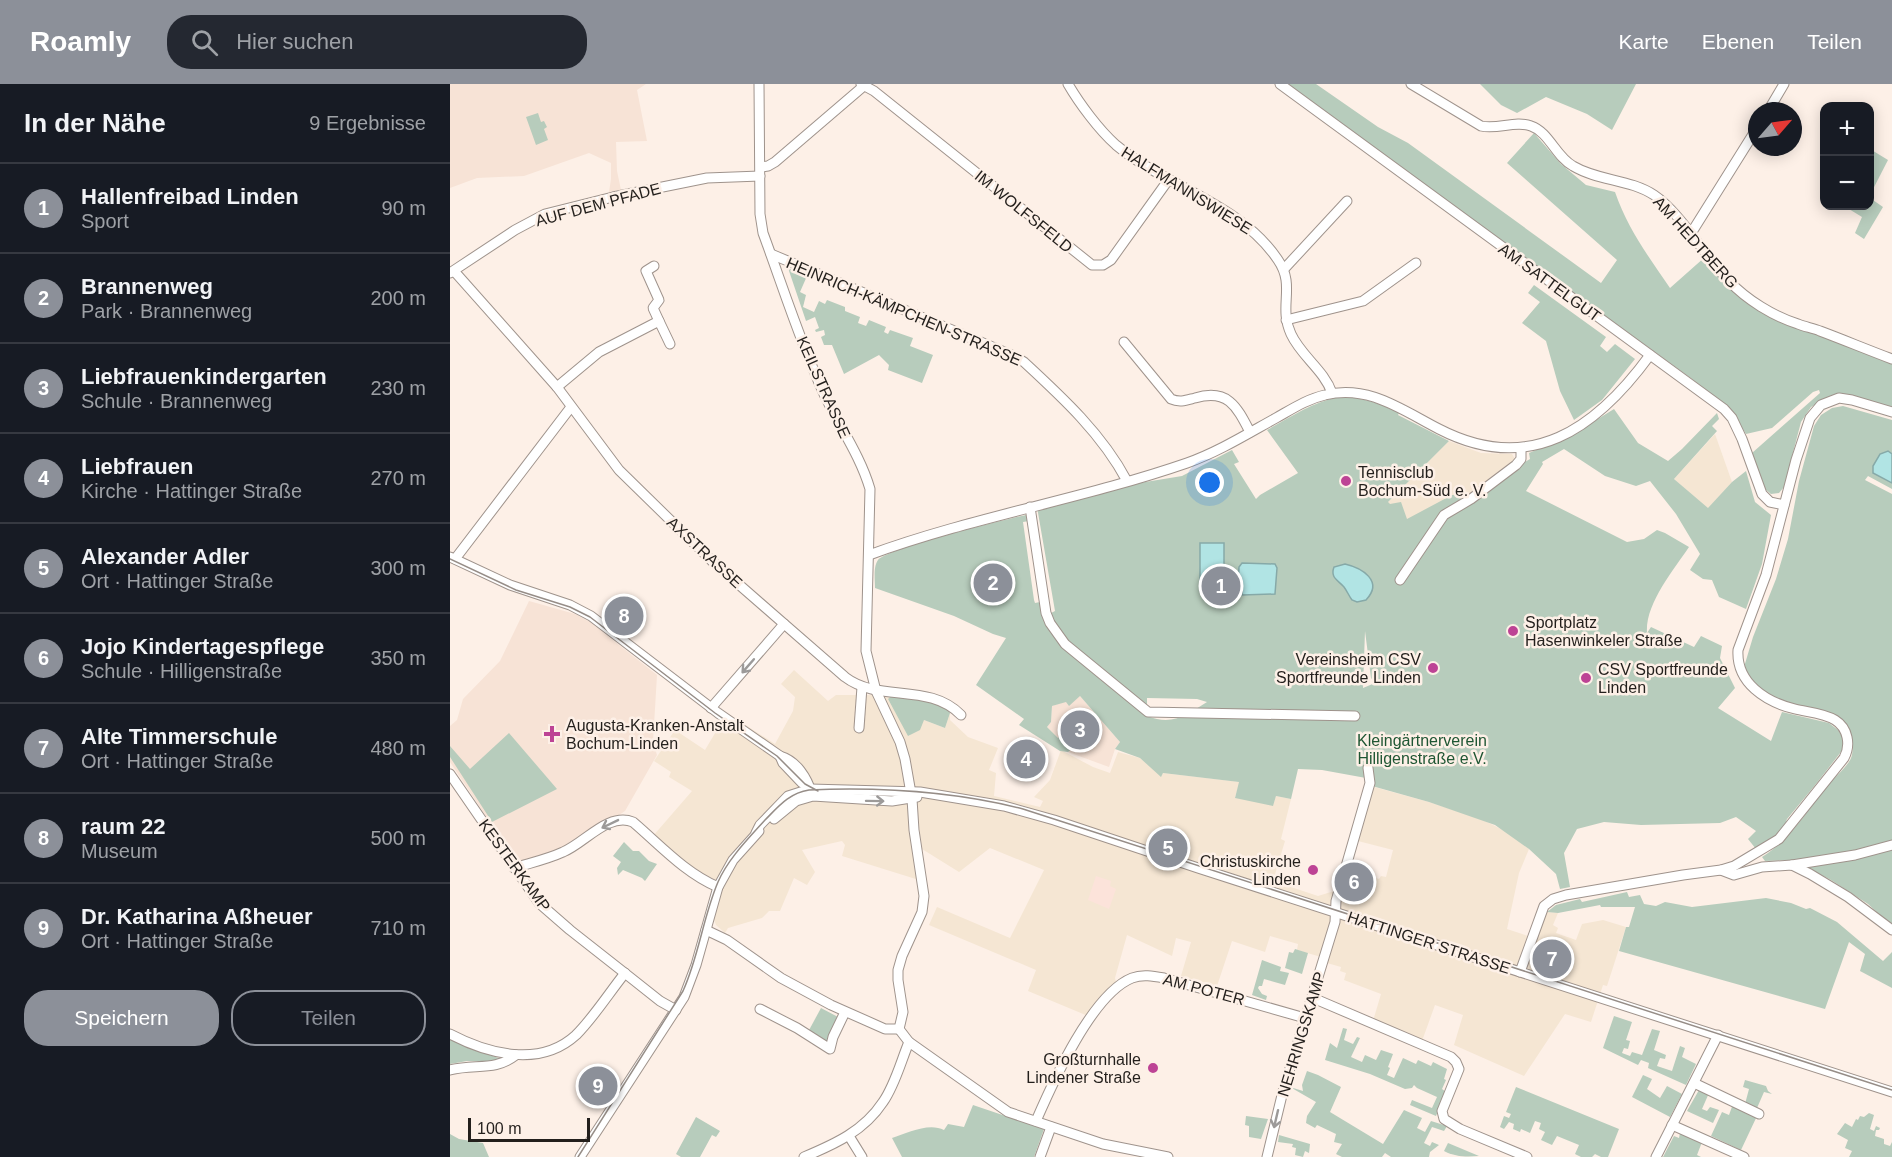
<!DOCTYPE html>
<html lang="de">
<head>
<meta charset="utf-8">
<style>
  :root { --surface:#171b24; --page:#242831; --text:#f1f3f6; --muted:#9ea1a6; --line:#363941; --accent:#8c9099 }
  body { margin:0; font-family:Helvetica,sans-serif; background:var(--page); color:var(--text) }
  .controls { position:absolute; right:18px; top:18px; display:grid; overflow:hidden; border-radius:12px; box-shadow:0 3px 15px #0003 }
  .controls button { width:54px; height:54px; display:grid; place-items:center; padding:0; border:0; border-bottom:2px solid var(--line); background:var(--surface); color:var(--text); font:30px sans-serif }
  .compass { position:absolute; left:1298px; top:18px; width:54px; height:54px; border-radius:50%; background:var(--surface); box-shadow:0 3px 15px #0003; rotate:62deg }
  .scale { position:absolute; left:18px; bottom:15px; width:122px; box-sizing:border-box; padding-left:6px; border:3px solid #231f1c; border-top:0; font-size:16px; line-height:21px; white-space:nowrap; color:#231f1c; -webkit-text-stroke:4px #fdf0e7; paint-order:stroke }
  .you { position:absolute; left:760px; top:399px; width:21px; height:21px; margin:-15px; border:4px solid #fff; border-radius:50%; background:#1a73e8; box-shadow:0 0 0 9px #1a73e833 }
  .badge { display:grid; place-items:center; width:39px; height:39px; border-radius:50%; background:var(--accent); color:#fff; font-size:20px; font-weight:700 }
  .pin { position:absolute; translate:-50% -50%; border:3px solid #fff; box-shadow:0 2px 6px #0006 }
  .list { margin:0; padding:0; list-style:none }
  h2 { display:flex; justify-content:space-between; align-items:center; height:78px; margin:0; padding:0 24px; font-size:26px }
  h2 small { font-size:20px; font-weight:400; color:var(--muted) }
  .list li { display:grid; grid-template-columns:39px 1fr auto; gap:18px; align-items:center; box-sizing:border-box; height:90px; padding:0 24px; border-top:2px solid var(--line) }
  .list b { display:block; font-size:22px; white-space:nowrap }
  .list p { margin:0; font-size:20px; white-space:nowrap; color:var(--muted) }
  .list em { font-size:20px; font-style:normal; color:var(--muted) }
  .actions { display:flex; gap:12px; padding:18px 24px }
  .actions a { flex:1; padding:14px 0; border:2px solid var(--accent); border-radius:24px; text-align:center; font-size:21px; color:var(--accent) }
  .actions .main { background:var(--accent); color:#fff }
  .icon { flex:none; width:33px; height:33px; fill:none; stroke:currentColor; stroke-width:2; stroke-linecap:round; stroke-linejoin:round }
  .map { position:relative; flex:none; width:1442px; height:1073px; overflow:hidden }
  header { display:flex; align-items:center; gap:36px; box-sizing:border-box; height:84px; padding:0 30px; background:var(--accent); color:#fff }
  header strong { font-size:28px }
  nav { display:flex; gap:33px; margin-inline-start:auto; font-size:21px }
  .search { width:420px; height:54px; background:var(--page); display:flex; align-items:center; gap:15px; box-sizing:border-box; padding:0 21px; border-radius:24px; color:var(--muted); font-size:22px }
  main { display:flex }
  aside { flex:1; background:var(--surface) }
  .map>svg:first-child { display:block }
  .commercial { fill:#f5e6d3 }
  .industrial { fill:#fce3da }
  .built { fill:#f7e3d6 }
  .green { fill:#b7ccbc; fill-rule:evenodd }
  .water { fill:#b1e4e4; stroke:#86a9a8; stroke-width:1.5 }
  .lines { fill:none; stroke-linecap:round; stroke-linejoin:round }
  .minor-casing { stroke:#9f938c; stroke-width:11 }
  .minor { stroke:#fff; stroke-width:9 }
  .tram { stroke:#968d87; stroke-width:1.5 }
  .oneway { stroke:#9c9a99 }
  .poi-dot { fill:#bd4395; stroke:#fdf0e7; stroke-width:2 }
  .labels { text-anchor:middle; stroke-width:5; stroke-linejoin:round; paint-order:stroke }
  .street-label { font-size:16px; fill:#231f1c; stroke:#fdf0e7 }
  .poi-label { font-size:16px; fill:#231f1c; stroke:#fdf0e7; text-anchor:start }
  .park-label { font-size:16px; fill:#1f5633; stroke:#fdf0e7 }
</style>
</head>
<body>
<header>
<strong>Roamly</strong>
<div class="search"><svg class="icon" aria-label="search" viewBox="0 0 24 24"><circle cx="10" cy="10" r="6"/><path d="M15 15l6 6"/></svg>Hier suchen</div>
<nav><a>Karte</a><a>Ebenen</a><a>Teilen</a></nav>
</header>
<main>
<aside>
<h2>In der Nähe<small>9 Ergebnisse</small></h2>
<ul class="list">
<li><span class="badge">1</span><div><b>Hallenfreibad Linden</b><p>Sport</p></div><em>90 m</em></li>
<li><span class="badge">2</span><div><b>Brannenweg</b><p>Park · Brannenweg</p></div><em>200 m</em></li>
<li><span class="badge">3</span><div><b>Liebfrauenkindergarten</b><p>Schule · Brannenweg</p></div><em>230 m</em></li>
<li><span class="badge">4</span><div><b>Liebfrauen</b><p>Kirche · Hattinger Straße</p></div><em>270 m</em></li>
<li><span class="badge">5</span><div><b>Alexander Adler</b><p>Ort · Hattinger Straße</p></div><em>300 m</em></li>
<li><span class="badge">6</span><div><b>Jojo Kindertagespflege</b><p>Schule · Hilligenstraße</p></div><em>350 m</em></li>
<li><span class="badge">7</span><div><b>Alte Timmerschule</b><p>Ort · Hattinger Straße</p></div><em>480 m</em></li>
<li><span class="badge">8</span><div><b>raum 22</b><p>Museum</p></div><em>500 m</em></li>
<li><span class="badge">9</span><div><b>Dr. Katharina Aßheuer</b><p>Ort · Hattinger Straße</p></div><em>710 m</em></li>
</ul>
<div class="actions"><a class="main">Speichern</a><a>Teilen</a></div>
</aside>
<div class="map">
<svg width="1442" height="1073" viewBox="0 0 1442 1073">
  <rect width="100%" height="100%" fill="#fdf0e7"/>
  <g class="commercial">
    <path d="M1265 350 1282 398 1258 425 1224 395Z"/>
    <path d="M999 357 1031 369 1062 370 1066 377 949 485 928 428Z"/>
    <path d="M344 586 378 617 386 611H442L438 615 459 652 474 636 495 644 500 629V636L518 653 548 664 539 686 546 689 544 712 590 723 593 717 584 713 600 696 611 666 643 683 660 689 668 668 690 674 711 692 713 689 790 698 785 713 823 721 826 712 841 715 831 755 835 757 823 797 868 812 884 807 892 783 929 795 931 792 936 793 943 766 908 757 924 703 979 718 1031 735 1057 748 1079 765 1069 789 1057 845 1087 855 1097 828 1108 829 1103 841 1108 844 1106 849 1126 856 1132 840 1153 836 1176 843 1157 902 1153 901 1141 938 1115 930 1074 992 1004 961 1013 931 985 921 972 957 923 937 931 910 894 896 896 889 890 887 891 883 877 879 878 875 847 866 848 860 820 852 815 868 782 857 767 902 731 892 741 858 726 854 722 872 677 851 665 894 666 898 654 909 638 932 578 907 586 886 479 841 487 823 560 854 594 786 540 764 509 788 472 765 468 736H460L469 796 392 772 395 761 392 757 352 766 365 788 357 801 344 794 330 827H319L312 834 278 844 275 849 266 841 263 833 272 804 259 798 203 752 242 707 219 693 221 688 204 677 225 646 255 666 277 629 325 660 343 627 345 613 331 600Z"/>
  </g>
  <path class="industrial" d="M646 792 661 797 660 802 666 805 659 825 638 816Z"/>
  <g class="built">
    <path d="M0 0H196L187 6 197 57 166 58 167 87 171 106 159 108 161 95V79L139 69 74 92 27 94 0 104Z"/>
    <path d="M79 517 125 530 140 538 207 591 203 658 207 671 175 727 119 765 67 779 0 678V642L7 636 13 615 50 577Z"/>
    <path d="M630 612 670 658 665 665 659 683 618 668 624 663 608 655 597 643 601 638 602 622Z"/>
  </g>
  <g class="green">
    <path d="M835 0H866L928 43 958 59 1151 199 1167 176 1057 79 1084 49 1111 80 1136 101 1165 108C1178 145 1198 172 1220 204L1255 173 1296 218 1442 279V323L1397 310 1377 314 1361 323 1351 338 1334 403 1329 409 1321 410 1315 405 1302 369 1370 309 1369 306 1363 308 1322 344 1296 350C1282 326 1264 312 1242 295Z"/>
    <path d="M1030 0H1186L1162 46 1137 30 1096 13 1067 29 1051 21Z"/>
    <path d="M88 29 91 38 94 37 97 43 94 45 98 56 86 61 76 33Z"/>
    <path d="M1420 65 1438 76 1420 111Z"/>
    <path d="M1420 114 1433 123 1414 155 1405 149 1412 133 1394 122H1420Z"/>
    <path d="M338 184 357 192 350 208 356 211 353 223 364 228 369 217 375 220 377 216 395 223V227L410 233 408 239 416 242 419 236 436 243 434 248 438 250 440 246 463 254 460 262 483 271 472 299 438 286 439 281 429 271 394 290 382 261H374L371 253 375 251 374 246 366 248 365 246 369 244 365 233 356 237Z"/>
    <path d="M1084 201 1156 253 1150 262 1157 268 1165 260 1185 275 1152 316 1124 336 1110 307 1096 257 1072 239 1090 218 1078 209Z"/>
    <path d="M889 313C912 313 929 319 949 329L948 331 999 357 938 418 940 420 951 418 957 435 1002 411 1022 410 1080 375 1079 369 1122 351 1164 325 1188 359 1218 377 1232 365 1267 329 1269 335 1262 342 1267 347 1224 395 1258 424 1282 398 1296 387 1305 418 1321 431 1312 480 1296 525 1269 513 1262 496 1253 495 1240 486 1250 470 1226 430 1200 397 1186 402 1155 392 1114 365 1092 378 1093 380 1076 407 1177 458 1194 455 1207 446 1215 449 1239 463C1223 487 1195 520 1197 549L1201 543 1244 563 1251 552 1272 562 1270 574 1285 604 1268 624 1321 657 1332 628 1379 639 1388 646 1394 655V664L1366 700 1337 735C1334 748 1317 759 1306 765L1298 755 1306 747 1286 733 1270 739 1191 741 1154 738 1127 745 1114 769 1120 803 1110 805 1106 790 1079 765 1045 741 979 718 922 702 916 694 872 686 848 685 841 715 826 712 823 722 785 714 789 698 713 689 711 693 690 674 665 665 670 658 630 612 619 622 616 618 602 622 601 638 597 643 608 654 615 649 624 663 618 668 610 667 569 641 574 635 526 601 556 554 543 550 504 532 425 504C425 496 423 483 428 476 439 464 553 436 576 431L579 437 573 438 584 516 585 519 590 518 595 532 605 527 587 423 677 401 732 392 782 366 789 378 784 380 806 415 810 411 848 389 817 346C841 333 862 318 889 313ZM915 547 921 594 925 599 913 604ZM697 614 747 615 757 618C736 631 723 642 697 632Z"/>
    <path d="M1393 322 1442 336V370L1438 367 1423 382V389L1442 399V405L1418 392 1415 396 1442 410V842L1418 820 1381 796 1343 776 1315 777 1312 773C1344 752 1354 730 1377 702 1383 695 1398 682 1401 674 1403 670 1403 660 1402 656 1398 621 1351 626 1327 615 1312 608 1302 597 1294 583L1303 553 1326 495 1338 455 1349 397 1364 342 1371 331 1382 324Z"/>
    <path d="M442 611 473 615 497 624 500 629 495 644 474 636 470 646 458 652 438 615Z"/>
    <path d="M59 649 107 705 42 738 0 673V662L20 685Z"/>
    <path d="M174 758 183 767H189L199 777 207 780 195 797 192 794 173 786 168 791 167 784 171 778 163 772Z"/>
    <path d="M1177 808 1179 813 1190 811 1194 820 1206 822 1215 818 1242 823 1316 814 1341 819 1356 825 1360 824 1387 838 1433 877 1442 868V904L1410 887 1415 870 1399 858 1375 925 1169 867 1176 843H1179L1185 823H1151L1150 821 1108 829 1097 828 1106 821 1130 815 1132 818Z"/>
    <path d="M845 865 858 869 852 890 835 884 839 868 843 869Z"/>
    <path d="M812 876 831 883 830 887 839 889 835 901 814 895 812 902H809L808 904 812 910 817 912 816 916 802 911Z"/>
    <path d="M371 924 388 933 380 958 375 960 358 948Z"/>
    <path d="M1164 932 1182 938 1176 956 1180 957 1178 965 1174 964 1172 969 1180 972 1182 968 1192 971 1202 945 1210 947 1204 966 1216 971 1215 975 1210 974 1207 982 1222 987 1230 962 1235 964 1232 973 1246 980 1236 1001 1198 984 1199 979 1191 976 1188 981 1153 964Z"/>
    <path d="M893 944 897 945 894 956 903 960 907 953 910 954 901 973 912 978 915 971 926 976 931 966 943 970 938 983 940 984 937 991 944 994 953 974 966 980 968 976 981 982 983 978 997 985 994 995 996 996 992 1005 996 1008 986 1032 960 1021 962 1016 982 1024 987 1013 967 1004 964 1001 962 1004 955 1005 920 990 875 976 880 959 887 964Z"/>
    <path d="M0 954 17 963 51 975 49 978 17 977 0 980Z"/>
    <path d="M857 987 868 991 891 1003 880 1028 933 1060 954 1026 972 1034 967 1044 975 1048 981 1037 997 1042 994 1047 982 1043 974 1059 980 1062 982 1058 989 1061 980 1068 979 1073H941L935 1069 932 1073H892L886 1070 892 1060 884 1058 886 1050 867 1041 865 1044 856 1039 857 1032 866 1018 840 1003 853 1007 852 1001Z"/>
    <path d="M1193 991 1202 995 1197 1005 1210 1014 1217 1002 1232 1010 1220 1033 1182 1013Z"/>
    <path d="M1295 996 1316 1002 1318 1007 1322 1010 1314 1008 1307 1024 1295 1020 1299 1005 1293 1003Z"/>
    <path d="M1066 1003 1169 1045 1158 1073H1151L1145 1070 1142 1073H1131L1125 1070 1129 1061 1107 1052 1102 1061 1091 1056 1095 1048 1089 1045 1091 1039 1085 1037 1080 1049 1071 1045 1070 1048 1063 1045 1064 1040 1059 1038 1054 1045 1050 1043 1054 1032 1059 1034 1061 1030 1056 1028Z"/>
    <path d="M1249 1006 1259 1009 1252 1025 1257 1027 1260 1023 1269 1026 1263 1039 1237 1027Z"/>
    <path d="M1283 1020 1307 1032 1291 1066 1261 1052 1272 1028 1279 1031Z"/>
    <path d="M523 1021 594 1045 584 1073H452L442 1054C457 1049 479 1038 494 1046L498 1040 514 1043Z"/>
    <path d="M1419 1029 1424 1031 1420 1045 1424 1047 1426 1042 1430 1044 1429 1046H1426L1425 1052 1434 1055V1060L1440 1062 1442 1058V1073H1399L1402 1067 1395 1064 1398 1056 1387 1050 1395 1039 1402 1043 1406 1035 1408 1036 1410 1032 1414 1033Z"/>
    <path d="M796 1032 818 1035 811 1055 799 1053V1042L795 1041Z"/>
    <path d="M246 1033 270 1047 266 1053 262 1051 250 1073H231L226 1070Z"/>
    <path d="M1230 1049 1252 1058 1247 1071 1251 1073H1213L1224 1052 1229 1054Z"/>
    <path d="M0 1050 9 1055 33 1059 39 1073H0Z"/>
    <path d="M829 1051 860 1060 859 1069 855 1067 853 1073 845 1071 846 1064 842 1063 843 1060 828 1058Z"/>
    <path d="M998 1059 1029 1072C1017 1073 1005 1073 994 1067Z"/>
  </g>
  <g class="water">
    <path d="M1438 367 1442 370V399L1423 389V382L1430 370Z"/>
    <path d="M750 459H774V506L750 507Z"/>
    <path d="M792 479 825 480 827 484 825 510 792 511V501H788L789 483Z"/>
    <path d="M895 480C912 484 934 497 916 516L907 518 902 516C899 512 897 507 894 503 888 496 880 494 884 483Z"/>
  </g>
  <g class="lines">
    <defs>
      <g id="minor">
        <path d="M309 0 310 130 313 149C333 203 350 258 374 310 389 342 410 371 420 405L416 567 426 607 450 658 455 675 462 715 464 746 474 812 472 828 452 872 448 886V896L453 928 449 945"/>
        <path d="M411 0 424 7 642 181H653L661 176 719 95"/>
        <path d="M618 0C629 19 649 46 666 61 716 103 790 119 828 176 846 202 828 222 841 250 851 272 874 286 882 309"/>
        <path d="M830 0 1274 325 1282 334 1292 355 1312 410 1320 418 1334 421"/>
        <path d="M961 0 1031 42C1048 46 1065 36 1081 42 1099 48 1106 73 1123 82 1148 97 1180 95 1204 111 1231 129 1255 173 1279 197 1297 216 1323 232 1348 240 1355 243 1363 244 1370 247 1394 256 1418 266 1442 275"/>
        <path d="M1318 27 1334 0"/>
        <path d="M311 83 318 82 325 78 416 0"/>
        <path d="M1240 151 1307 44"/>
        <path d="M321 170 564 272 574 278C613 314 652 350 677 397"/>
        <path d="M204 182 196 187 209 216 203 224 209 237"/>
        <path d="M834 185 897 117"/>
        <path d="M4 187 107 303 169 386 262 477 395 593C429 619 479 598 511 631"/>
        <path d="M0 189 65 146 95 130 163 113 257 94 310 92"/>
        <path d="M836 236 913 217 966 179"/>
        <path d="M674 258 721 315C730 319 737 316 745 314 778 304 787 323 800 348"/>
        <path d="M107 303 149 268 209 237 220 260"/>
        <path d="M580 423 596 529 600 539 615 560 698 628 905 632"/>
        <path d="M419 471C522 433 633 415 737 379 768 368 797 350 826 334 842 325 857 315 875 311 918 300 952 326 989 345 1080 392 1146 345 1200 271"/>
        <path d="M0 473 60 501 120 521 141 532 268 629 330 672C347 677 357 694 362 710"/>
        <path d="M5 475 121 323"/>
        <path d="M950 496 994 431 1021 415 1066 381 1071 375V364"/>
        <path d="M261 624 334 540"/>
        <path d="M409 644 412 603"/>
        <path d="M330 672 333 679 352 699"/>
        <path d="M0 690 89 819 120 846 181 894 210 917 226 926"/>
        <path d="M324 735 346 717 363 712 442 717 467 713"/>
        <path d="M306 749 310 741 338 712 360 705 470 708 554 722 604 736 748 784 1442 1008"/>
        <path d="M1342 781 1405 771 1442 761"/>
        <path d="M64 784C80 779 98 775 113 768 135 759 158 728 183 738 210 761 235 789 268 803"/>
        <path d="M1271 786 1284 791 1312 783 1342 781 1360 790 1398 813 1442 846"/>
        <path d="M256 846 277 856 331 894 381 921 435 945H449"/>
        <path d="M1070 888 1094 822 1103 815 1116 811 1233 791 1271 786 1284 782 1329 755 1394 674C1401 661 1398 644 1385 636 1374 629 1357 628 1345 625 1316 618 1286 599 1288 566L1316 491 1346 376 1360 334 1371 321 1389 314 1402 316 1442 328"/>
        <path d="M863 914 1001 973 1006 978 1009 985 992 1027 994 1035 1010 1045 1077 1073"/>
        <path d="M310 925 347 944 380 965 383 953 395 928"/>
        <path d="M449 945 459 958 558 1028 653 1060 718 1073"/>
        <path d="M0 950C38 970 90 984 126 951 144 933 159 909 175 889"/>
        <path d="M0 986C25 979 44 988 66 971"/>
        <path d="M1244 999 1309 1030"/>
        <path d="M586 1037C603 998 642 910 682 894 692 890 703 892 714 894L855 934"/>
        <path d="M1222 1041 1294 1073"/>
        <path d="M399 1052 412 1073"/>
        <path d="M130 1073 234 913 246 881 268 803 283 776 309 747"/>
        <path d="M354 1073C385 1060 414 1047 433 1018 445 1001 451 977 459 958"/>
        <path d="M590 1073 601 1043"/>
        <path d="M817 1073 833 1007 885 838 886 817 920 699 918 684"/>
        <path d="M1206 1073 1268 951"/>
      </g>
    </defs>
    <use href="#minor" class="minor-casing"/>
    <use href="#minor" class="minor"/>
    <g class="tram">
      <path d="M0 475 66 506 120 523 140 533 265 629 327 672 355 700 368 707"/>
      <path d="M128 1073 233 907C249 872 253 833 268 798 278 775 298 755 315 736 328 723 339 709 359 706 429 703 506 708 573 725L1442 1006"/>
    </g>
  </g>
  <defs><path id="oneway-shaft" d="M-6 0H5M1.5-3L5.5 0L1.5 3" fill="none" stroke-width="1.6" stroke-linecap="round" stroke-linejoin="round" transform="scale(1.5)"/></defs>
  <g class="oneway">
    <use href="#oneway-shaft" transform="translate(298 582) rotate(131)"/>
    <use href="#oneway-shaft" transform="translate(425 717) rotate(1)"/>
    <use href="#oneway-shaft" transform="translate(160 740) rotate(154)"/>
    <use href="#oneway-shaft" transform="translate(826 1035) rotate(103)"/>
  </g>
  <g class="poi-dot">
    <circle cx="896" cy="397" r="6"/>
    <circle cx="1063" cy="547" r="6"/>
    <circle cx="983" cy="584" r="6"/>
    <circle cx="1136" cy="594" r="6"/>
    <path d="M99 641h6v6h6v6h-6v6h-6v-6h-6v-6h6z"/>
    <circle cx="863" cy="786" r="6"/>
    <circle cx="703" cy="984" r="6"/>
  </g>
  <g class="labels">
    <g class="street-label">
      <text transform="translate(737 106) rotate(32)" y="6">HALFMANNSWIESE</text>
      <text transform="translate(148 120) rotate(-15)" y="6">AUF DEM PFADE</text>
      <text transform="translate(574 127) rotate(39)" y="6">IM WOLFSFELD</text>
      <text transform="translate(1246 158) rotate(48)" y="6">AM HEDTBERG</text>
      <text transform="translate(1100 198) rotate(36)" y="6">AM SATTELGUT</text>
      <text transform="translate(454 227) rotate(23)" y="6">HEINRICH-KÄMPCHEN-STRASSE</text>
      <text transform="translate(374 303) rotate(66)" y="6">KEILSTRASSE</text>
      <text transform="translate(255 468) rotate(43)" y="6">AXSTRASSE</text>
      <text transform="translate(65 781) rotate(54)" y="6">KESTERKAMP</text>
      <text transform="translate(979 858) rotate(18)" y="6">HATTINGER STRASSE</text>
      <text transform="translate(754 905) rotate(15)" y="6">AM POTER</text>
      <text transform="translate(851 950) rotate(-73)" y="6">NEHRINGSKAMP</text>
    </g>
    <g class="poi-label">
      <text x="908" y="394">Tennisclub<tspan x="908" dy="18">Bochum-Süd e. V.</tspan></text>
      <text x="1075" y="544">Sportplatz<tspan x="1075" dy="18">Hasenwinkeler Straße</tspan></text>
      <text x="971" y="581" text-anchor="end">Vereinsheim CSV<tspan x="971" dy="18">Sportfreunde Linden</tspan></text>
      <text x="1148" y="591">CSV Sportfreunde<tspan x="1148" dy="18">Linden</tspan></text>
      <text x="116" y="647">Augusta-Kranken-Anstalt<tspan x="116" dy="18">Bochum-Linden</tspan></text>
      <text x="851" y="783" text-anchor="end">Christuskirche<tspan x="851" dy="18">Linden</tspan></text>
      <text x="691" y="981" text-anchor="end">Großturnhalle<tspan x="691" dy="18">Lindener Straße</tspan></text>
    </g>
    <g class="park-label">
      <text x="972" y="662">Kleingärtnerverein<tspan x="972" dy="18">Hilligenstraße e.V.</tspan></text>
    </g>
  </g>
</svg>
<div class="controls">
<button>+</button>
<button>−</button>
</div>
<svg class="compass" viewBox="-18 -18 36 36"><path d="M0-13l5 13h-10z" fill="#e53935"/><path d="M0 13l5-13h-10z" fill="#9ea1a6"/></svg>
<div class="scale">100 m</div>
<div class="you"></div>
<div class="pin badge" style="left:771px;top:502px">1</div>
<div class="pin badge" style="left:543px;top:499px">2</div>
<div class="pin badge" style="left:630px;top:646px">3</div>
<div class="pin badge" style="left:576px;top:675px">4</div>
<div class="pin badge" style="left:718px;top:764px">5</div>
<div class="pin badge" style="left:904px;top:798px">6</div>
<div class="pin badge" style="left:1102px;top:875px">7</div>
<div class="pin badge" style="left:174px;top:532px">8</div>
<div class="pin badge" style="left:148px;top:1002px">9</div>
</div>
</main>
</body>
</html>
